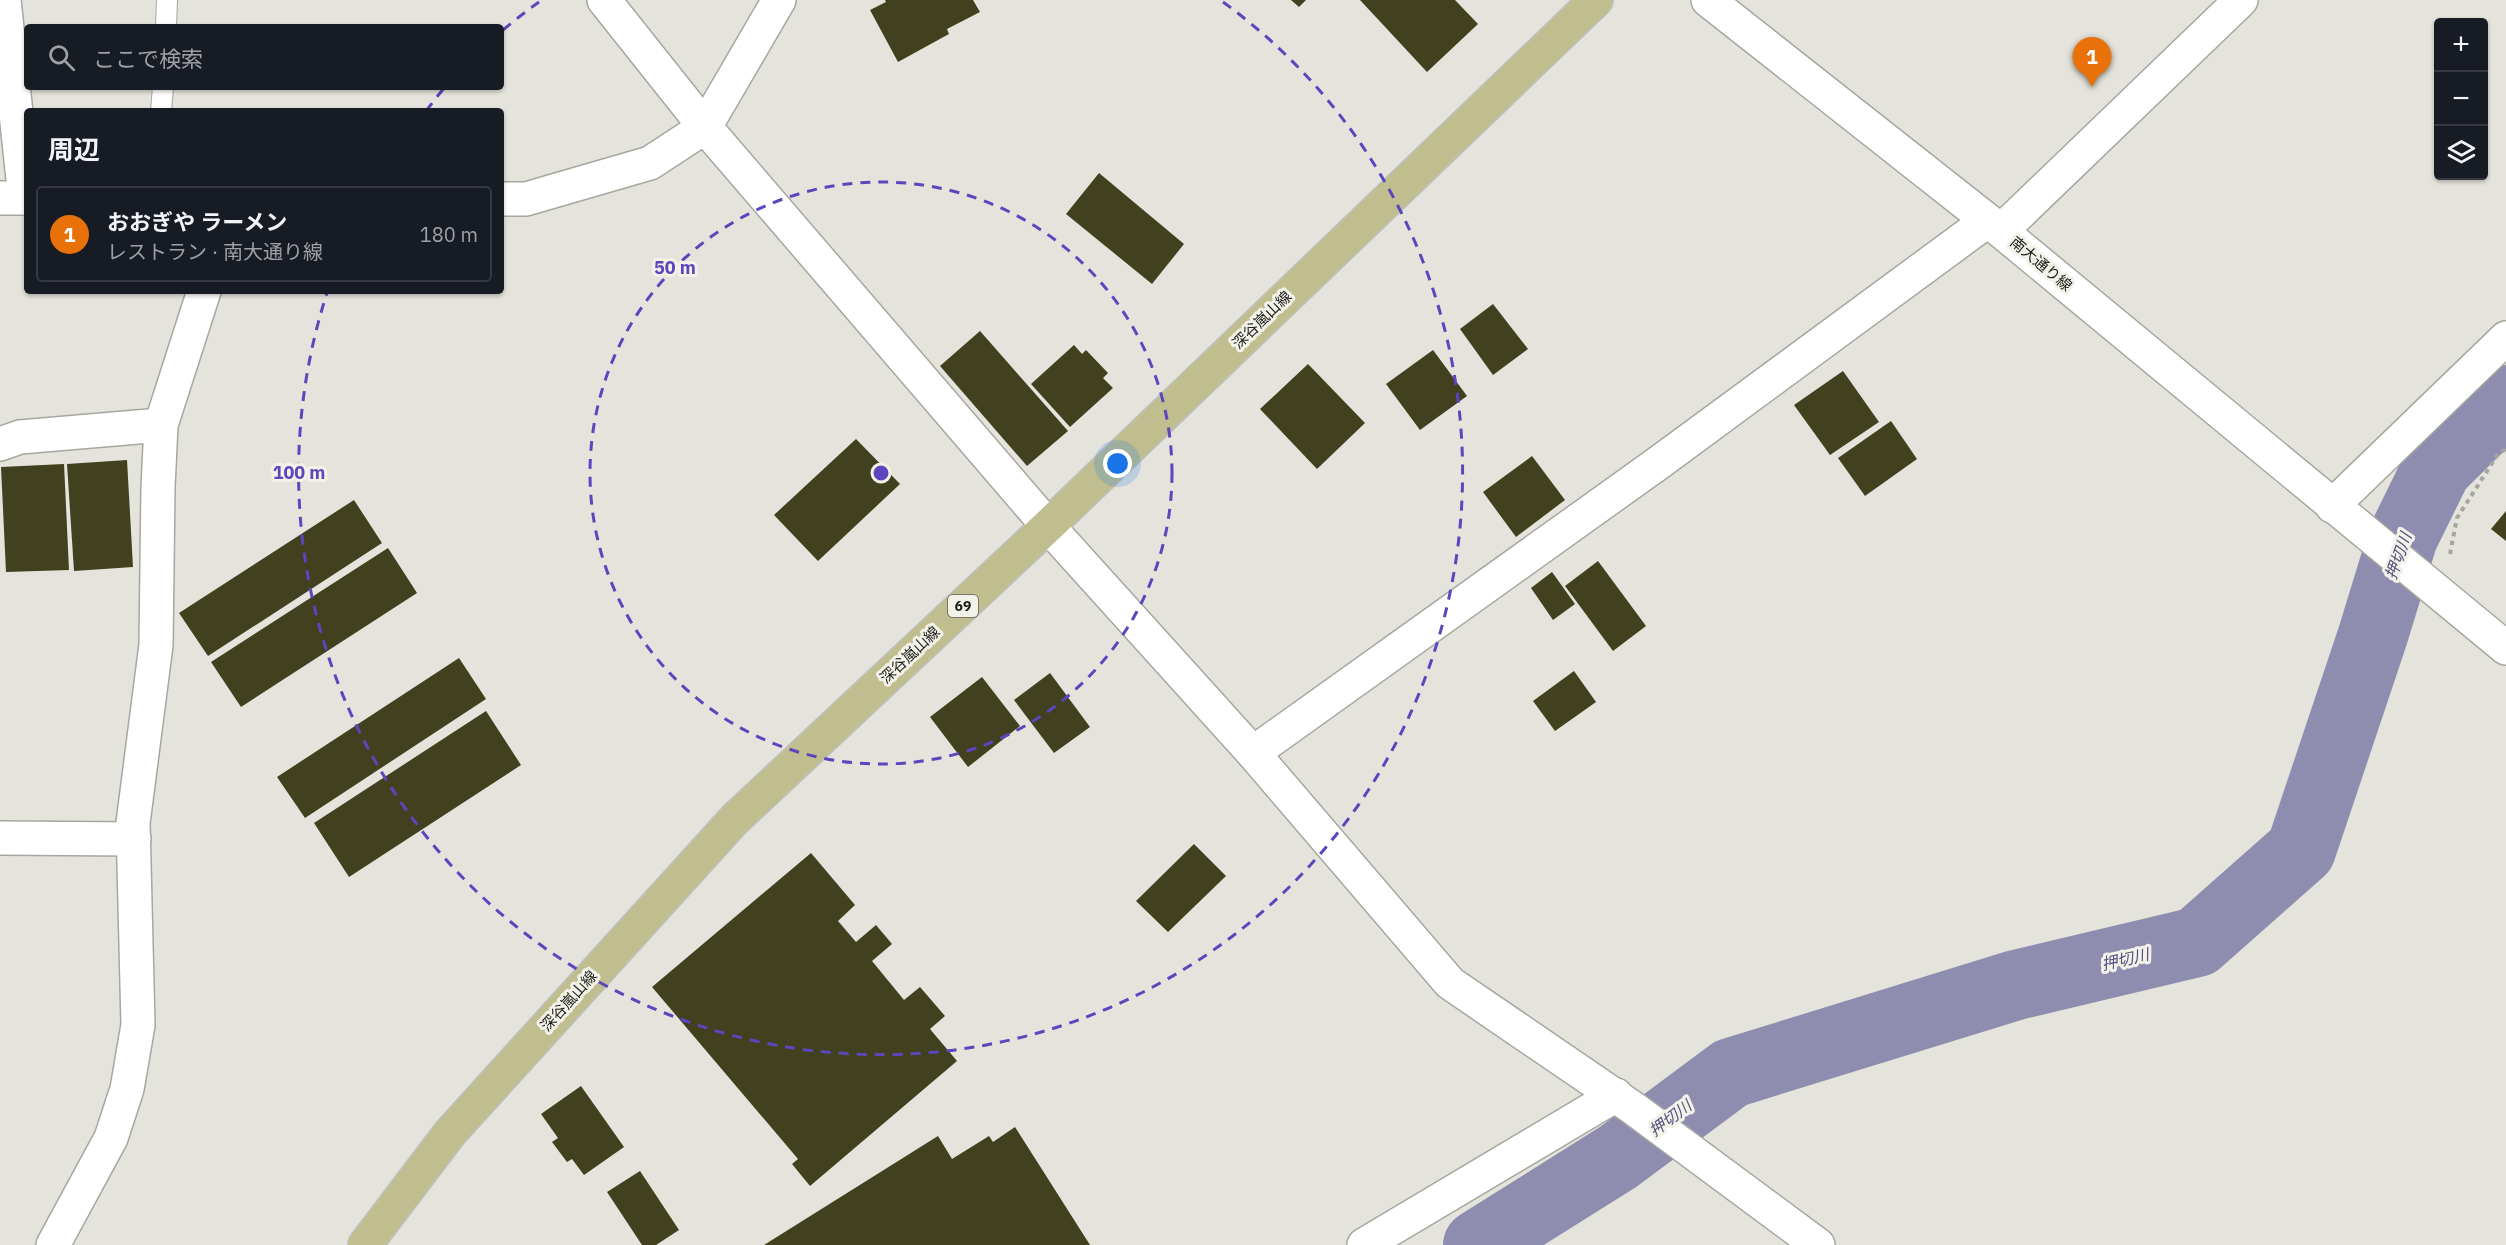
<!DOCTYPE html>
<html lang="ja">
<head>
<meta charset="utf-8">
<style>
  :root { --surface:#171b24; --page:#242831; --text:#f1f3f6; --muted:#9ea1a6; --line:#363941; --accent:#2563eb }
  body { margin:0; font-family:"IBM Plex Sans","Noto Sans JP",sans-serif; background:var(--page); color:var(--text) }
  .controls { position:absolute; right:18px; top:18px; display:grid; overflow:hidden; border-radius:6px; box-shadow:0 2px 4px #0004 }
  .controls button { width:54px; height:54px; display:grid; place-items:center; padding:0; border:0; border-bottom:2px solid var(--line); background:var(--surface); color:var(--text); font:30px sans-serif }
  .you { position:absolute; left:1118px; top:464px; width:21px; height:21px; margin:-15px; border:4px solid #fff; border-radius:50%; background:#1a73e8; box-shadow:0 0 0 9px #1a73e833 }
  .badge { display:grid; place-items:center; width:39px; height:39px; border-radius:50%; background:var(--accent); color:#fff; font-size:20px; font-weight:700 }
  .pin { position:absolute; translate:-50% -50px; filter:drop-shadow(0 2px 3px #0008) }
  .pin::after { content:''; position:absolute; top:32px; width:21px; height:18px; background:inherit; clip-path:polygon(0 0,100% 0,50% 100%) }
  .list { margin:0; padding:0; list-style:none }
  h2 { display:flex; justify-content:space-between; align-items:center; height:78px; margin:0; padding:0 24px; font-size:26px }
  h2 small { font-size:20px; font-weight:400; color:var(--muted) }
  .list li { display:grid; grid-template-columns:39px 1fr auto; gap:18px; align-items:center; box-sizing:border-box; height:96px; margin:0 12px 12px; padding:0 12px; border:2px solid var(--line); border-radius:6px }
  .list b { display:block; font-size:22px; white-space:nowrap }
  .list p { margin:0; font-size:20px; white-space:nowrap; color:var(--muted) }
  .list em { font-size:20px; font-style:normal; color:var(--muted) }
  .icon { flex:none; width:33px; height:33px; fill:none; stroke:currentColor; stroke-width:2; stroke-linecap:round; stroke-linejoin:round }
  .map { position:relative; flex:none; width:2506px; height:1245px; overflow:hidden }
  .search { position:absolute; background:var(--surface); box-shadow:0 2px 4px #0004; left:24px; top:24px; width:480px; height:66px; display:flex; align-items:center; gap:15px; box-sizing:border-box; padding:0 21px; border-radius:6px; color:var(--muted); font-size:22px }
  .panel { position:absolute; background:var(--surface); box-shadow:0 2px 4px #0004; left:24px; top:108px; width:480px; height:186px; border-radius:6px }
  .map>svg:first-child { display:block }
  .lines { fill:none; stroke-linecap:round; stroke-linejoin:round }
  .river { stroke:#8e8daf; stroke-width:70 }
  .building { fill:#41401f }
  .lane-casing { stroke:#a7a79f; stroke-width:22 }
  .street-casing { stroke:#a7a79f; stroke-width:36 }
  .secondary-casing { stroke:#a7a79f; stroke-width:36 }
  .primary-casing { stroke:#c0c0bf; stroke-width:36 }
  .path { stroke:#a6a69f; stroke-width:4; stroke-dasharray:4.5 4.5; stroke-linecap:butt }
  .lane { stroke:#fff; stroke-width:20 }
  .street { stroke:#fff; stroke-width:33 }
  .secondary { stroke:#fff; stroke-width:33 }
  .primary { stroke:#c0be8f; stroke-width:33 }
  .ring { fill:none; stroke:#5d45bd; stroke-width:3; stroke-dasharray:10 8 }
  .labels { text-anchor:middle; stroke-width:6; stroke-linejoin:round; paint-order:stroke }
  .shield { fill:#f2f2e9; stroke:#5d5d58; stroke-width:1.5 }
  .shield-label { font-size:14px; font-weight:bold; fill:#1d1d1a }
  .street-label { font-size:15px; fill:#1d1d1a; stroke:#f2f2e9 }
  .water-label { font-size:16px; font-style:italic; fill:#545081; stroke:#f2f2e9 }
  .centre { fill:#5d45bd; stroke:#f2f2e9; stroke-width:3 }
  .ring-label { font-size:18px; text-anchor:middle; font-weight:bold; fill:#5d45bd; stroke:#f2f2e9; stroke-width:6; stroke-linejoin:round; paint-order:stroke }
</style>
</head>
<body>
<div class="map">
<svg width="2506" height="1245" viewBox="0 0 2506 1245">
  <rect width="100%" height="100%" fill="#e4e4dc"/>
  <g class="lines">
    <path class="river" d="M1478 1245 1618 1157 1731 1073 2016 985 2197 942 2301 850 2373 635 2403 537 2437 468 2506 400"/>
  </g>
  <g class="building">
    <path d="M885 0H973L980 12 947 29 949 34 898 62 870 10 886 2Z"/>
    <path d="M1291 0H1306L1299 7Z"/>
    <path d="M1360 0H1455L1478 24 1427 72Z"/>
    <path d="M1099 173 1184 244 1152 284 1066 214Z"/>
    <path d="M1493 304 1528 349 1493 375 1460 329Z"/>
    <path d="M980 331 1068 431 1027 466 940 366Z"/>
    <path d="M1074 345 1082 354 1086 350 1108 373 1103 378 1113 388 1070 427 1031 384Z"/>
    <path d="M1433 350 1467 396 1420 430 1386 384Z"/>
    <path d="M1308 364 1365 423 1317 469 1260 409Z"/>
    <path d="M1843 371 1879 422 1830 455 1794 405Z"/>
    <path d="M1891 421 1917 459 1865 496 1838 458Z"/>
    <path d="M856 439 900 484 818 561 774 515Z"/>
    <path d="M1532 456 1565 500 1516 537 1483 492Z"/>
    <path d="M127 460 133 567 74 571 67 464Z"/>
    <path d="M64 464 69 570 6 572 1 467Z"/>
    <path d="M354 500 382 543 208 656 179 613Z"/>
    <path d="M2506 511V541L2491 529Z"/>
    <path d="M388 548 417 593 241 707 211 662Z"/>
    <path d="M1598 561 1646 626 1613 651 1565 586Z"/>
    <path d="M1552 572 1575 604 1553 620 1531 588Z"/>
    <path d="M459 658 486 699 305 818 277 777Z"/>
    <path d="M1574 671 1596 702 1555 731 1533 701Z"/>
    <path d="M1050 673 1090 727 1054 753 1014 700Z"/>
    <path d="M982 677 1020 726 968 767 930 717Z"/>
    <path d="M486 711 521 765 349 877 314 823Z"/>
    <path d="M1194 844 1226 876 1168 932 1136 901Z"/>
    <path d="M811 853 855 905 838 921 856 942 876 925 892 944 872 961 904 1000 920 987 945 1016 930 1029 957 1061 810 1186 792 1164 798 1159 652 987Z"/>
    <path d="M581 1086 624 1147 584 1175 572 1159 567 1162 552 1142 558 1138 541 1114Z"/>
    <path d="M1015 1127 1090 1245H764L938 1136 952 1159 989 1136 993 1142Z"/>
    <path d="M640 1171 679 1230 656 1245H642L607 1192Z"/>
  </g>
  <g class="lines">
    <defs>
      <g id="lane">
        <path d="M166 27 167 0"/>
        <path d="M161 111 163 87"/>
      </g>
      <g id="street">
        <path d="M4 0 25 198"/>
        <path d="M604 0 705 127"/>
        <path d="M2001 231 2241 0"/>
        <path d="M0 444 20 437 161 425"/>
        <path d="M2332 506 2506 338"/>
        <path d="M1253 753 1657 464 1987 221"/>
        <path d="M0 838 134 839"/>
        <path d="M53 1245 111 1138 127 1089 138 1025 133 823 156 645 158 487 161 425 204 291"/>
        <path d="M1364 1245 1616 1095"/>
      </g>
      <g id="secondary">
        <path d="M1708 0 2001 231 2506 648"/>
        <path d="M705 127 1048 526 1253 753 1450 983 1633 1108 1818 1245"/>
        <path d="M0 198H27"/>
        <path d="M501 199H526L650 163 705 127 779 0"/>
      </g>
      <path id="primary" d="M365 1245 450 1133 734 820 1048 526 1596 0"/>
    </defs>
    <use href="#lane" class="lane-casing"/>
    <use href="#street" class="street-casing"/>
    <use href="#secondary" class="secondary-casing"/>
    <use href="#primary" class="primary-casing"/>
    <path class="path" d="M2450 554 2457 518 2498 454 2506 449"/>
    <use href="#lane" class="lane"/>
    <use href="#street" class="street"/>
    <use href="#secondary" class="secondary"/>
    <use href="#primary" class="primary"/>
  </g>
  <g class="ring">
    <circle cx="881" cy="473" r="291"/>
    <path d="M426 111A582 582 0 0 1 445 87M503 30A582 582 0 0 1 539 2M1223 2A582 582 0 1 1 327 293"/>
  </g>
  <g class="labels">
    <rect class="shield" x="948" y="595" width="30" height="22" rx="4.5"/>
    <g class="shield-label">
      <text x="963" y="611">69</text>
    </g>
    <g class="street-label">
      <text transform="translate(2041 264) rotate(40)" y="5">南大通り線</text>
      <text transform="translate(1262 320) rotate(-44)" y="5">深谷嵐山線</text>
      <text transform="translate(910 655) rotate(-43)" y="5">深谷嵐山線</text>
      <text transform="translate(569 1001) rotate(-48)" y="5">深谷嵐山線</text>
    </g>
    <g class="water-label">
      <text transform="translate(2398 556) rotate(-70)" y="6">押切川</text>
      <text transform="translate(2125 959) rotate(-13)" y="6">押切川</text>
      <text transform="translate(1670 1118) rotate(-37)" y="6">押切川</text>
    </g>
  </g>
  <circle cx="881" cy="473" r="9" class="centre"/>
  <g class="ring-label">
    <text x="675" y="274">50 m</text>
    <text x="299" y="479">100 m</text>
  </g>
</svg>
<div class="controls">
<button>+</button>
<button>−</button>
<button><svg class="icon" aria-label="layers" viewBox="0 0 24 24"><path d="M12 4l9 5-9 5-9-5zM3 14l9 5 9-5"/></svg></button>
</div>
<div class="you"></div>
<div class="pin badge" style="left:2092px;top:87px;background:#e8710a">1</div>
<div class="search"><svg class="icon" aria-label="search" viewBox="0 0 24 24"><circle cx="10" cy="10" r="6"/><path d="M15 15l6 6"/></svg>ここで検索</div>
<section class="panel">
<h2>周辺<small></small></h2>
<ul class="list">
<li><span class="badge" style="background:#e8710a">1</span><div><b>おおぎや ラーメン</b><p>レストラン · 南大通り線</p></div><em>180 m</em></li>
</ul>
</section>
</div>
</body>
</html>
